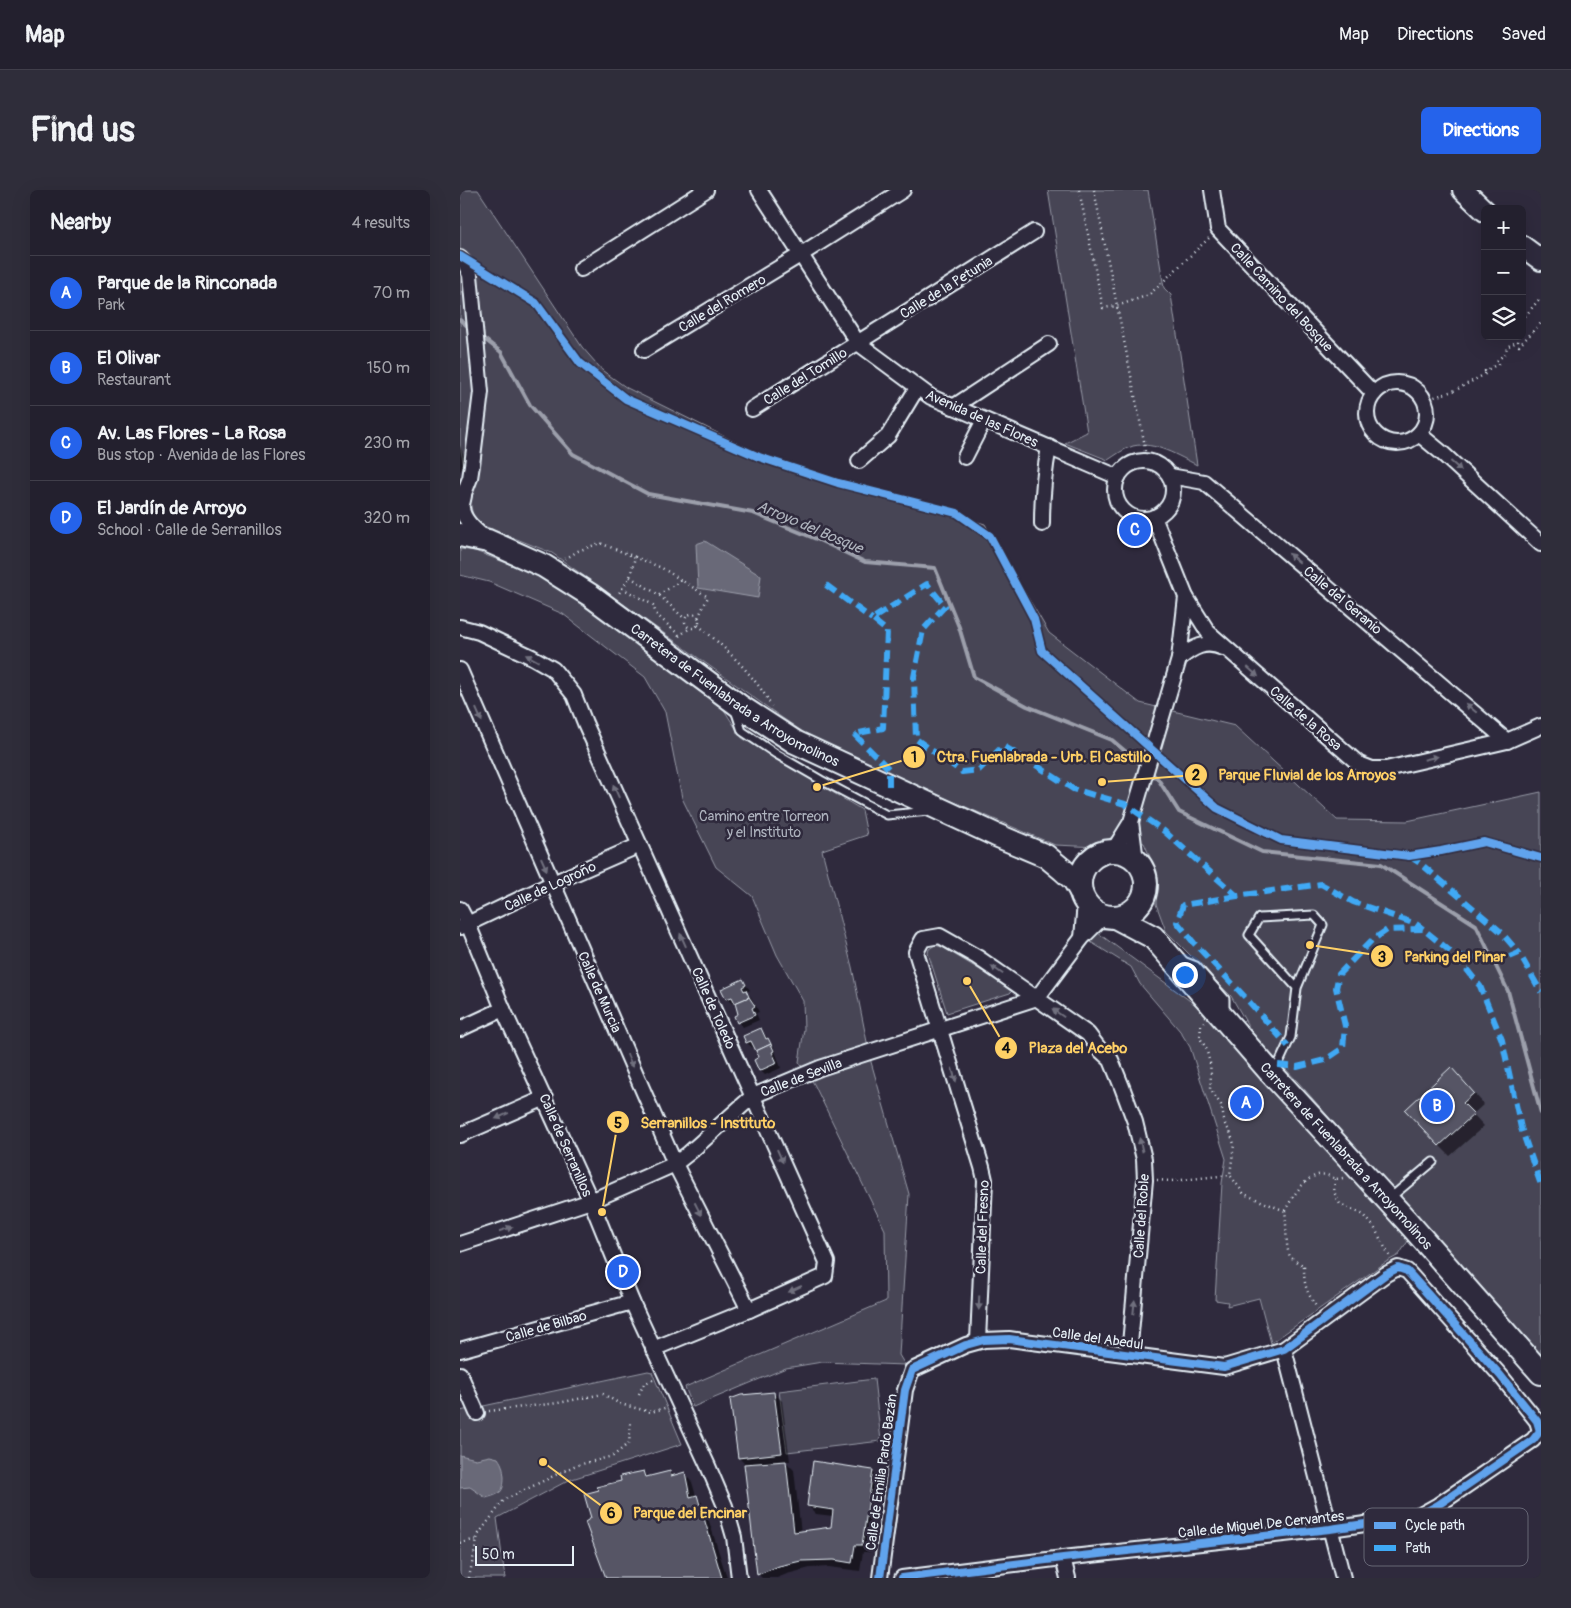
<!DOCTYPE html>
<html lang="en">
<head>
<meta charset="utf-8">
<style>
  :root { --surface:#23202e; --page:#2f2d3a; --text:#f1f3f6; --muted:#a3a3aa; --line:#403e4a; --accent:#2563eb }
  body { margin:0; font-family:Pangolin,sans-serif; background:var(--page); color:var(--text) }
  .controls { position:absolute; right:15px; top:15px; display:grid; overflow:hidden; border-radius:8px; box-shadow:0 5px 20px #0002 }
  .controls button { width:45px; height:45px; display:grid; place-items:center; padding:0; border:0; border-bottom:1px solid var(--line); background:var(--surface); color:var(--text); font:25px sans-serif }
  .scale { position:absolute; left:15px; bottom:12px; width:99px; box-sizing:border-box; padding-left:5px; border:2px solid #e8f1f8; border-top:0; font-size:14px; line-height:18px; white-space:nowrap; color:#e8f1f8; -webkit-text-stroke:4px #2f2a3d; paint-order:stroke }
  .you { position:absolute; left:724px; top:784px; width:18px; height:18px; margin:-12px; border:4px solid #fff; border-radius:50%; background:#1a73e8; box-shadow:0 0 0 8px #1a73e833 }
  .badge { display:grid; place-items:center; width:32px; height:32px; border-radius:50%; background:var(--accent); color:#fff; font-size:16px; font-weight:700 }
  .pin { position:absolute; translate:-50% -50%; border:2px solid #fff; box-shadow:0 1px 5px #0006 }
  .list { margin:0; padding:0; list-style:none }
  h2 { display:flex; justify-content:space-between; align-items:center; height:65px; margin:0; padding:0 20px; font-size:21px }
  h2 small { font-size:16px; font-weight:400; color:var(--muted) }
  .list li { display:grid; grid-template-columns:32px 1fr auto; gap:15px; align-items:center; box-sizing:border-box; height:75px; padding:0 20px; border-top:1px solid var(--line) }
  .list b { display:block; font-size:19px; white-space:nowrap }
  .list p { margin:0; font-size:16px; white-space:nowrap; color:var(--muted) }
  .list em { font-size:16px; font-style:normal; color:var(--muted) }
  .icon { flex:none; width:28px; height:28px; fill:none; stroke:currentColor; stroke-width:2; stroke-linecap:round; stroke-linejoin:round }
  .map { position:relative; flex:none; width:1081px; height:1388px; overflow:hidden; border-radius:8px }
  header { display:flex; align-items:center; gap:30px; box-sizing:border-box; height:70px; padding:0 25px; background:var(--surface); border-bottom:1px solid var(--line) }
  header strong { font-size:24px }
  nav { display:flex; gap:28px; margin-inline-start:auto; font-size:18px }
  .intro { display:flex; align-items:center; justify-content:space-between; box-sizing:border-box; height:120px; padding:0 30px }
  h1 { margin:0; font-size:35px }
  .button { padding:12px 22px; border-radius:8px; background:var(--accent); color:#fff; font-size:18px; font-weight:700 }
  main { display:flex; gap:30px; padding:0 30px }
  aside { flex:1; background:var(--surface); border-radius:8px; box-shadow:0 5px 20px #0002 }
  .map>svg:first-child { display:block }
  .green { fill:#464455; stroke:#979aa6 }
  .water { fill:#696978; stroke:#9c9fab }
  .shadow { fill:#0007 }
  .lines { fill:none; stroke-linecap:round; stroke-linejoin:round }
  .stream { stroke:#9c9fab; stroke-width:4 }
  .building { fill:#575565; stroke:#e8f1f8 }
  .lane-casing { stroke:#e8f1f8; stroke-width:11 }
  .street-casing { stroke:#e8f1f8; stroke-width:18 }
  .secondary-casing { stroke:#e8f1f8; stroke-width:24 }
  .primary-casing { stroke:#e8f1f8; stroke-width:26 }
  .path { stroke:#e8f1f8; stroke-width:2.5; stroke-dasharray:1 4; stroke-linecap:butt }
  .lane { stroke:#2f2a3d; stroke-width:7 }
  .street { stroke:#2f2a3d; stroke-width:14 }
  .secondary { stroke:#2f2a3d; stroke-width:20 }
  .primary { stroke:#2f2a3d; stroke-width:22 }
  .quiet { stroke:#3fa9f5; stroke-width:6; stroke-dasharray:12 6; stroke-linecap:butt }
  .cycleway-casing { stroke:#2f2a3d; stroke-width:11 }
  .cycleway { stroke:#60a3ed; stroke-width:8 }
  .oneway { fill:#70707e }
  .labels { text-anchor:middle; stroke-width:5; stroke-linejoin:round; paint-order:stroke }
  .street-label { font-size:14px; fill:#e8f1f8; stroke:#2f2a3d }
  .park-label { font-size:14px; fill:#afb4bf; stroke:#2f2a3d }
  .water-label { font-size:15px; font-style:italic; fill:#afb4be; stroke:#2f2a3d }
  .key { fill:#2f2a3d; stroke:#666675; stroke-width:1 }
  .key-label { font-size:14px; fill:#e8f1f8 }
  .leader { fill:none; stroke:#ffd166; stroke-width:2 }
  .callout-dot { fill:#ffd166; stroke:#2f2a3d; stroke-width:2 }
  .mark-label { font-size:15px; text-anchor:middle; font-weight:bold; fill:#111 }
  .callout-label { font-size:15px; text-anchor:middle; font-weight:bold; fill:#ffd166; stroke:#2f2a3d; stroke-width:5; stroke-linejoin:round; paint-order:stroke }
</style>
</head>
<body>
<header>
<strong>Map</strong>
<nav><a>Map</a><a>Directions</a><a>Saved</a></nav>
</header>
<div class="intro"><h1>Find us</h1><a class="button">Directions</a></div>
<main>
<aside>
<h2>Nearby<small>4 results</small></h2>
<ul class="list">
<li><span class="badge">A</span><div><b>Parque de la Rinconada</b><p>Park</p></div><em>70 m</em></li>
<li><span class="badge">B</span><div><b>El Olivar</b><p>Restaurant</p></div><em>150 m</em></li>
<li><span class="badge">C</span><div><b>Av. Las Flores - La Rosa</b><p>Bus stop · Avenida de las Flores</p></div><em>230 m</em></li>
<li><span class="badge">D</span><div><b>El Jardín de Arroyo</b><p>School · Calle de Serranillos</p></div><em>320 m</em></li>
</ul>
</aside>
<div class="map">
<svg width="1081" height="1388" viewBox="0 0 1081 1388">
  <rect width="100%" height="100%" fill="#2f2a3d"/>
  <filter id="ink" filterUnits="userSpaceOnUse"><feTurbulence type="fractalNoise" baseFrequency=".02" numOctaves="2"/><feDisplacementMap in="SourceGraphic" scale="10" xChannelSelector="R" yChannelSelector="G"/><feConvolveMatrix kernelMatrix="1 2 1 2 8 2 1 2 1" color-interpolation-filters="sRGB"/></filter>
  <g filter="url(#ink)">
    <g class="green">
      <path d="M0 0H18L122 157 143 181 167 198 306 267 525 334 589 443 680 513 775 536 877 630 947 631 1081 602V1169L838 892 794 846 771 806 706 741 696 714 697 683 684 653 654 645 639 657 595 655 426 583 349 546 318 525 92 363 14 332 0 255Z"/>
      <path d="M588 0H688L704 98 711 105 737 275C718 266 695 251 673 256 663 259 656 265 648 270L605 253 627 242Z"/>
      <path d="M0 359 15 361 75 384 142 427 259 512 282 548 402 620 407 645 362 660 392 777 411 872 449 1004 439 1165 445 1175 362 1172 326 1178 233 1217 225 1197 426 1111 425 1040 354 894 339 872 344 839 343 811 317 765 292 706 256 677 222 608 205 522 185 487 103 424 29 392 0 385Z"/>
      <path d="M638 743 741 819 948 1051 939 1065 926 1072 811 1153 799 1108 767 1116 768 1112 755 1110 762 993 766 969 730 857 720 841 680 794 671 777 629 751Z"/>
      <path d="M475 755 482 757 550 798 552 801 550 803 487 823 468 763 469 759Z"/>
      <path d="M188 1181 192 1182 222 1254 109 1290 37 1328 45 1388H0V1221Z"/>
      <path d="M414 1189 421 1251 327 1262 319 1201Z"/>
    </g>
    <g class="water">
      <path d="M245 351 301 386 298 408 238 398 236 354Z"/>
      <path d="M0 1265 16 1269 30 1266 38 1268C43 1275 43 1279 44 1287 44 1303 40 1304 26 1308L10 1297 0 1298Z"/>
    </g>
    <g class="shadow">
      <path d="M0 255 6 271V275L0 281Z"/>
      <path d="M282 790 290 800 286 802 291 807 299 822 296 823 299 830 283 837 278 832 280 825 276 812 273 814 267 809 263 799Z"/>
      <path d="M301 840 313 855 321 878 305 885 300 880 301 868 296 856 293 858 287 853 285 847Z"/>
      <path d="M1002 890 1024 914 1013 924 1024 936 990 966 979 955Z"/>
      <path d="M314 1203 322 1211 330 1271H325L334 1280 341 1343 372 1338 373 1326 356 1324 348 1316 412 1281 420 1289 410 1362H403L400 1381 369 1377 350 1378 327 1384 317 1388H302L299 1385 285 1274 279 1268Z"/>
      <path d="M184 1282 189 1287 210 1282 214 1286 224 1284 232 1292 236 1306 244 1315 267 1388H147L132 1329 163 1292Z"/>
    </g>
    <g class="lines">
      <g class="stream">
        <path d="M0 130 11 139"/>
        <path d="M19 145 41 162 70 215 113 264 188 304 293 323 361 351 405 372 475 378 499 437 514 487 567 516 652 550 684 577"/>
        <path d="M689 581 698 589 719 622 802 662 921 674 1016 735 1048 801 1081 923"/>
      </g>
    </g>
    <g class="building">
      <path d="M283 789 286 795 282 797 284 801 286 800 289 807 275 813 272 807 266 809 261 799Z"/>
      <path d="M289 807 295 816 292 818 295 825 277 833 274 826 278 824 275 813Z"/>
      <path d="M301 838 306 849 308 848 311 854 296 861 291 851 286 853 283 846Z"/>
      <path d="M311 854 314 861 312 862 317 873 299 881 294 870 299 867 296 861Z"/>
      <path d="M991 877 1014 903 1003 913 1014 924 979 956 945 920Z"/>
      <path d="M314 1202 322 1263 278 1268 270 1209 281 1205Z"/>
      <path d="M326 1271 334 1342 371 1337 373 1320 347 1316 353 1271 413 1280 402 1355H395L392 1373 374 1370 341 1371 319 1376 297 1385 284 1274Z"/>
      <path d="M184 1281 186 1287 210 1281 211 1286 225 1282 230 1307 237 1305 262 1388H146L125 1332 131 1328 124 1304 139 1300 136 1297 161 1291 160 1286Z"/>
    </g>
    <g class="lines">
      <defs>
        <g id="lane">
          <path d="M275 520 282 541 316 564 361 590 427 625 469 621"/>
          <path d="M723 771 736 776 765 809V821"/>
          <path d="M813 881 818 875 831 847 837 798 863 735 854 725 799 728 789 745 837 798"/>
          <path d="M930 1008 973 972"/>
        </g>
        <g id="street">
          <path d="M299 0 398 153 471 207 658 287"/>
          <path d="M752 0 758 39 914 204"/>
          <path d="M0 68 5 73 10 85 21 202 12 275 10 288 0 314"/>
          <path d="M121 79 246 0"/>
          <path d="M184 160 340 65 443 0"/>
          <circle cx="937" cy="223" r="30"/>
          <path d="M493 217 589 154"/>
          <path d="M292 219 574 42"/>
          <path d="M959 244 982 263 1081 354"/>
          <path d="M505 267 524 230"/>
          <path d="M399 271 428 246 457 198"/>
          <circle cx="684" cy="300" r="29"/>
          <path d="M710 286 744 292 1047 551"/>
          <path d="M4 305C4 309 1 314 2 318 3 330 16 341 25 348"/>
          <path d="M582 334C582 308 584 283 589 257"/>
          <path d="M726 407 748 442 899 574 912 579H926L1047 551 1081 536"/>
          <path d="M0 437 19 442 72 467 93 479 114 505 125 533 367 1072 365 1086 289 1120 193 1159"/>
          <path d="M719 469C733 457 746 450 763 458"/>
          <path d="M0 480 215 974 289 1120"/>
          <path d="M671 632 676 671"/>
          <path d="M653 661 671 632 719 469 726 407 694 327"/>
          <path d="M0 719 8 734 43 819 131 1011 172 1112 248 1276 265 1316 274 1347 279 1388"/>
          <path d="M1 737 93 693 180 655"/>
          <path d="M622 748 625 712"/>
          <path d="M0 839 43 819"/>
          <path d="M0 945 85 908"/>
          <path d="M0 1054 131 1011 215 974 229 963 293 906 360 878 577 808 622 748 644 726"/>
          <path d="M518 1151 525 990 522 977 456 762 463 749 480 746 517 767 628 844 640 860 651 870 662 897 675 932 684 969 685 990 669 1165"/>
          <path d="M824 1159 883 1388"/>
          <path d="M0 1160 172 1112"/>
          <path d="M0 1184 17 1223"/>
          <path d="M603 1368 608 1388"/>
          <path d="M420 1388 445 1200 452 1180 506 1155 524 1150 549 1149 764 1177 824 1159 926 1084 938 1078 947 1081 1040 1185 1077 1231 1080 1241 1073 1250 978 1315 960 1325 940 1329 870 1339 603 1368 442 1388"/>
        </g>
        <g id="secondary">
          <path d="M1003 0 1025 21"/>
          <path d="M1062 56 1081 70"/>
        </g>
        <g id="primary">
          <path id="s1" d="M0 345 28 351 84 376 130 405 281 517 335 552 536 645 586 666 603 680 614 690 621 702"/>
          <circle cx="653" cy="694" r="33"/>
          <path id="s2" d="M655 727 693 747 811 883 946 1030 1081 1183"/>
        </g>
      </defs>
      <use href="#lane" class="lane-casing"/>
      <use href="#street" class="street-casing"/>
      <use href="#secondary" class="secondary-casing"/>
      <use href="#primary" class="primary-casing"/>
      <g class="path">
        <path d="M619 0 643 118 657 116 689 105 749 48"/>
        <path d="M634 0 684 251 686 272"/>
        <path d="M1062 130 1081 107"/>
        <path d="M1057 146 1059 156 1081 133"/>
        <path d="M965 210 996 200 1027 183 1025 181 1038 174 1036 171 1045 164 1047 157 1058 151"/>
        <path d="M175 367 202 378 248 407 238 428"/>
        <path d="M105 369 118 361 140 353 175 367 170 387 157 406"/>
        <path d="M170 387 199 405 225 429"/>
        <path d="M162 398 193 415 196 424 220 446"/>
        <path d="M199 405C206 399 214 397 220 390"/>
        <circle cx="232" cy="431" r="7"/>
        <path d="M238 435C266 458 294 485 312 516"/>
        <path d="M219 446 230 438"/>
        <path d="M745 832 741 835 740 848 746 858 750 873 751 885 750 899 761 915 765 934 770 942 774 954 770 985 784 1004 825 1021C827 1032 825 1058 830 1066 833 1070 840 1073 844 1076 844 1097 846 1100 857 1118"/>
        <path d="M875 989 874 1002 880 1014 904 1025 914 1037 930 1067"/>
        <path d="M697 990 711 991 770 985"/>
        <path d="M825 1021C834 1004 852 973 875 989L883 988"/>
        <path d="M179 1204 184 1194 195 1189"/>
        <path d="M29 1221 98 1213 143 1204 160 1214 191 1222 208 1217"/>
        <path d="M0 1353 17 1349"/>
        <path d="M9 1388 18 1345 44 1310 114 1276 153 1266 169 1253 171 1232"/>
      </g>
      <use href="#lane" class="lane"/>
      <use href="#street" class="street"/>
      <use href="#secondary" class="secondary"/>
      <use href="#primary" class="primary"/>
      <g class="quiet">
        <path d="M366 395 412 429"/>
        <path d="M429 596V579L394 544 423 538 427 441 412 429 467 394 485 416 463 440 454 487 456 549 502 582 519 580 543 556 571 572 613 599 665 614 704 641 777 706 861 694 893 712 956 734 963 739"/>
        <path d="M949 666 960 673 1040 741 1059 763"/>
        <path d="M777 706 723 715 717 732 734 753 785 807 828 856"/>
        <path d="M996 766 1045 769 1059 763 1081 802"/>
        <path d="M818 875 837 877 865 870 883 858 885 836 876 798 879 784 911 751 927 740 963 739 996 766 1020 796 1042 850 1061 938 1081 995"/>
      </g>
      <defs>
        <g id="cycleway">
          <path d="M0 66 76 113 120 173 166 209 299 267 378 293 497 323 530 346 574 429 582 461 757 618 821 650 949 666 981 661 1024 652 1081 668"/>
          <path d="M420 1388 445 1200 452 1180 506 1155 524 1150 549 1149 764 1177 824 1159 926 1084 938 1078 947 1081 1040 1185 1077 1231 1080 1241 1073 1250 978 1315 960 1325 940 1329 870 1339 603 1368 442 1388"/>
        </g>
      </defs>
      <use href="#cycleway" class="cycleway-casing"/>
      <use href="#cycleway" class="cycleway"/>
    </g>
    <defs><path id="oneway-solid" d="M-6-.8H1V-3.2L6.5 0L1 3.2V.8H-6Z" transform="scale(1.25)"/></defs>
    <g class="oneway">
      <use href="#oneway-solid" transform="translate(996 276) rotate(42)"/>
      <use href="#oneway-solid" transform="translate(834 368) rotate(-140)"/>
      <use href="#oneway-solid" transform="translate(72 468) rotate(-152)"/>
      <use href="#oneway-solid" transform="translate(793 482) rotate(41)"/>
      <use href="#oneway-solid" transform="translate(1011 518) rotate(-140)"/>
      <use href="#oneway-solid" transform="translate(19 525) rotate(66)"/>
      <use href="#oneway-solid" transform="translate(971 568) rotate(-13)"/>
      <use href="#oneway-solid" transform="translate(156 601) rotate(-114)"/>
      <use href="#oneway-solid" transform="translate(84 674) rotate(66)"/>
      <use href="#oneway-solid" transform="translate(223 750) rotate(-114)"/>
      <use href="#oneway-solid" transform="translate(537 780) rotate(-145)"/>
      <use href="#oneway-solid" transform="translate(598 823) rotate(-145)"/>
      <use href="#oneway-solid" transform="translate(170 871) rotate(66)"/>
      <use href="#oneway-solid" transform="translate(494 885) rotate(73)"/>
      <use href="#oneway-solid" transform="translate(42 926) rotate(156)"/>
      <use href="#oneway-solid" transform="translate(681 955) rotate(-103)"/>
      <use href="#oneway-solid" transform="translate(320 966) rotate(66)"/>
      <use href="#oneway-solid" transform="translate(238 1019) rotate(63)"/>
      <use href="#oneway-solid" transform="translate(46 1039) rotate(-18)"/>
      <use href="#oneway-solid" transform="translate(335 1099) rotate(155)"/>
      <use href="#oneway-solid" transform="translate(519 1113) rotate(92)"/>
      <use href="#oneway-solid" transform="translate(674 1117) rotate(-84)"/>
    </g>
  </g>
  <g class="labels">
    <g class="street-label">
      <text transform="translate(486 97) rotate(-32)" y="5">Calle de la Petunia</text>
      <text transform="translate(822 107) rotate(47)" y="5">Calle Camino del Bosque</text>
      <text transform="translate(262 113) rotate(-31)" y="5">Calle del Romero</text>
      <text transform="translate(345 186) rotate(-32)" y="5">Calle del Tomillo</text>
      <text transform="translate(522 228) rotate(24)" y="5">Avenida de las Flores</text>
      <text transform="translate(883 410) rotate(40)" y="5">Calle del Geranio</text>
      <text dy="5" stroke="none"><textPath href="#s1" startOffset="321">Carretera de Fuenlabrada a Arroyomolinos</textPath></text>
      <text transform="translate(846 528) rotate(41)" y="5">Calle de la Rosa</text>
      <text transform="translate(90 696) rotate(-25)" y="5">Calle de Logroño</text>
      <text transform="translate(140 802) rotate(66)" y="5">Calle de Murcia</text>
      <text transform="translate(254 818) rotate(66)" y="5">Calle de Toledo</text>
      <text transform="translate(341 887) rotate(-21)" y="5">Calle de Sevilla</text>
      <text transform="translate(106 955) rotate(66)" y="5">Calle de Serranillos</text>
      <text dy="5" stroke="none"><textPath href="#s2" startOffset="335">Carretera de Fuenlabrada a Arroyomolinos</textPath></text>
      <text transform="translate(681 1026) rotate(-86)" y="5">Calle del Roble</text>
      <text transform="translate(522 1037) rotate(-88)" y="5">Calle del Fresno</text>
      <text transform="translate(86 1136) rotate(-16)" y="5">Calle de Bilbao</text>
      <text transform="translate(638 1148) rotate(8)" y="5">Calle del Abedul</text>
      <text transform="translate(421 1282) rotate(-82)" y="5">Calle de Emilia Pardo Bazán</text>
      <text transform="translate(801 1334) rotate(-6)" y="5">Calle de Miguel De Cervantes</text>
    </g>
    <g class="park-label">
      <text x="304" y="631">Camino entre Torreon<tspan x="304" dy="16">y el Instituto</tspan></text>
    </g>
    <g class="water-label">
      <text transform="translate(350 337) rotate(23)" y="5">Arroyo del Bosque</text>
    </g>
  </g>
  <rect x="904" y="1318" width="164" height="58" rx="8" class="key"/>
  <rect x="914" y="1332" width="22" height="7" fill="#60a3ed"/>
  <rect x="914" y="1355" width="22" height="6" fill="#3fa9f5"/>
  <g class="key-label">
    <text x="945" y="1340">Cycle path</text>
    <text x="945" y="1363">Path</text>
  </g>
  <path class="leader" d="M357 597L454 567M642 592L736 585M850 755L922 766M507 791L546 858M142 1022L158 932M83 1272L151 1323"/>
  <g class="callout-dot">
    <circle cx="357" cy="597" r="5"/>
    <circle cx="642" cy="592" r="5"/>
    <circle cx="850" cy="755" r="5"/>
    <circle cx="507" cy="791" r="5"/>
    <circle cx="142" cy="1022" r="5"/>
    <circle cx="83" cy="1272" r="5"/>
    <circle cx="454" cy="567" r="12"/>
    <circle cx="736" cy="585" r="12"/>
    <circle cx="922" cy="766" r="12"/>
    <circle cx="546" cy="858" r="12"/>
    <circle cx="158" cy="932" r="12"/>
    <circle cx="151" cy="1323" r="12"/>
  </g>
  <g class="mark-label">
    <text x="454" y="572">1</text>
    <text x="736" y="590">2</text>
    <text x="922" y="772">3</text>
    <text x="546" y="863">4</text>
    <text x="158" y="938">5</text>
    <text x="151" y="1328">6</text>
  </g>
  <g class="callout-label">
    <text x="584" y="572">Ctra. Fuenlabrada - Urb. El Castillo</text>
    <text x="847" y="590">Parque Fluvial de los Arroyos</text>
    <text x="995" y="772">Parking del Pinar</text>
    <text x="618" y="863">Plaza del Acebo</text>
    <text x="248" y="938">Serranillos - Instituto</text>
    <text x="230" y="1328">Parque del Encinar</text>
  </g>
</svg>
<div class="controls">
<button>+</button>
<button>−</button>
<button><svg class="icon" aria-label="layers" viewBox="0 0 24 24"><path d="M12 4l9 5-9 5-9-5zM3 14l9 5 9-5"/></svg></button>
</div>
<div class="scale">50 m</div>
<div class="you"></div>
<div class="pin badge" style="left:786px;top:913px">A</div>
<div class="pin badge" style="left:977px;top:916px">B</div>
<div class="pin badge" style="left:675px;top:340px">C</div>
<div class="pin badge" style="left:163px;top:1082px">D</div>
</div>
</main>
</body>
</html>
